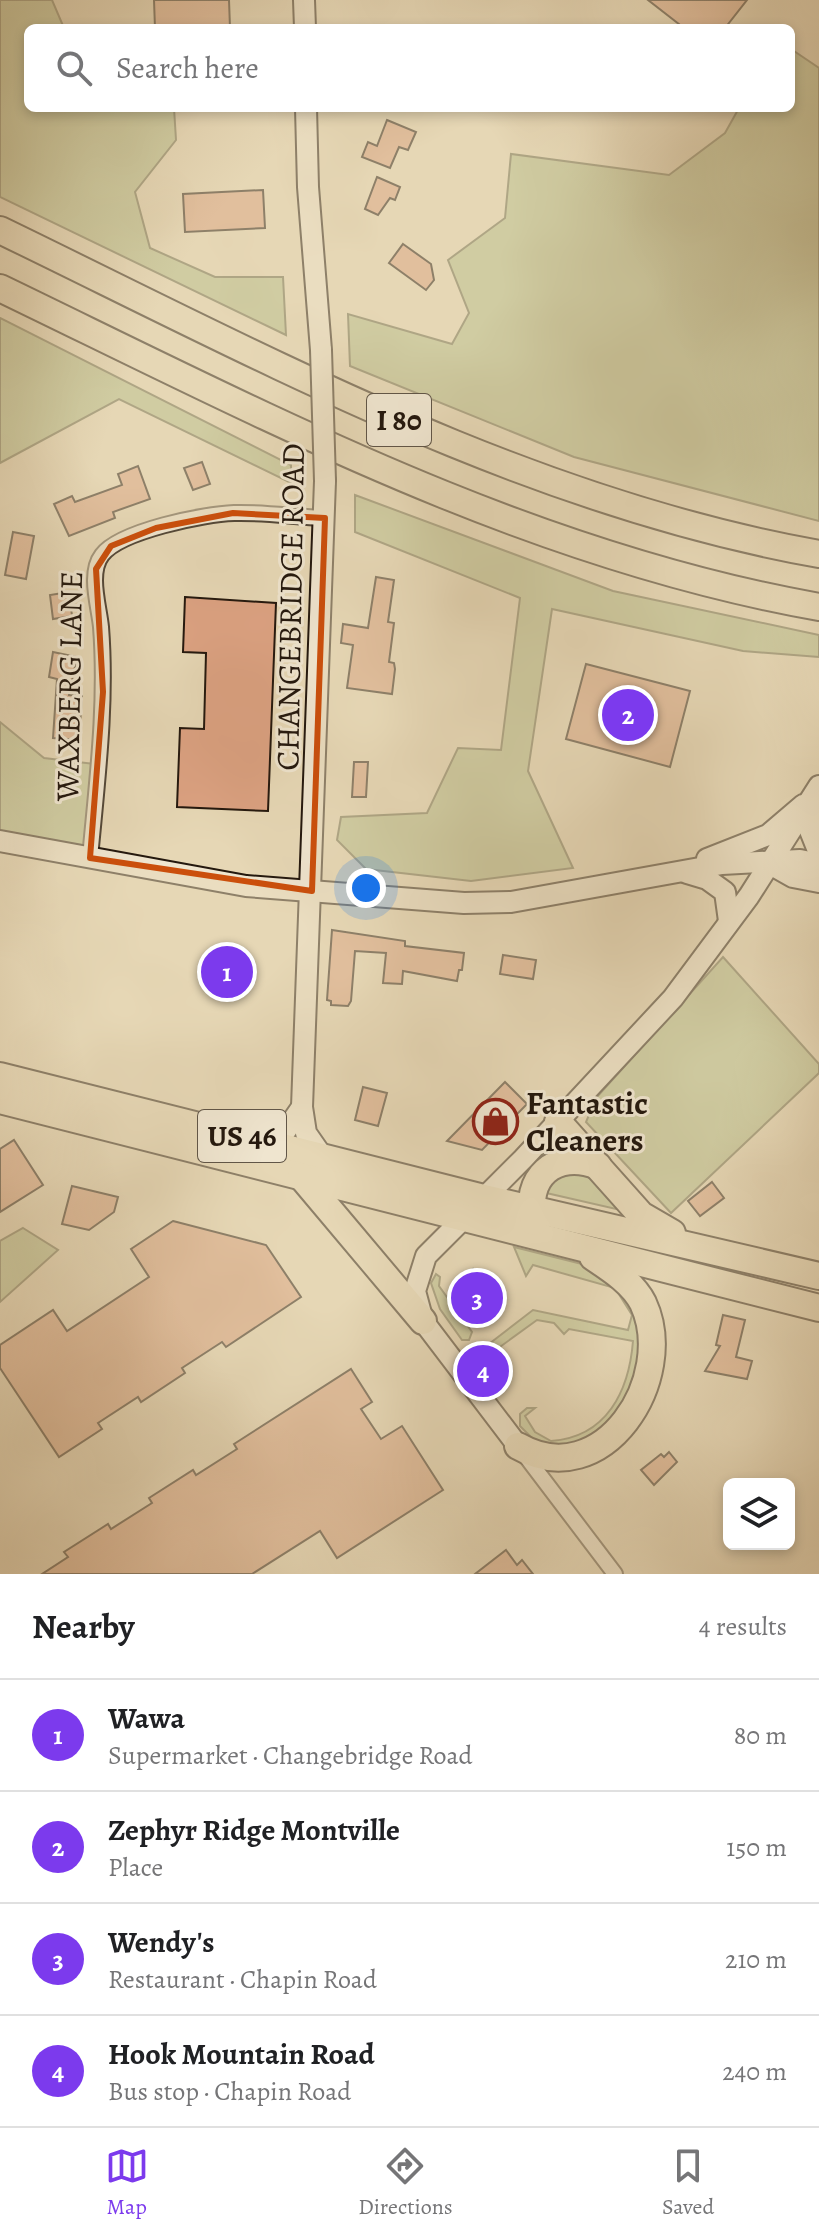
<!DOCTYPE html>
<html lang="en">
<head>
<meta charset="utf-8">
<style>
  :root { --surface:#fff; --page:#f2f2f2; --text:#202124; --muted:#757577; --line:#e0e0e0; --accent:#7c3aed }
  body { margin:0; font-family:Alegreya,serif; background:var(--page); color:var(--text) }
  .controls { position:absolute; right:24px; bottom:24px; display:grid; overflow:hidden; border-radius:12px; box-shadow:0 4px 12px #0003 }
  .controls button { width:72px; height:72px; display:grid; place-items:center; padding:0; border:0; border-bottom:2px solid var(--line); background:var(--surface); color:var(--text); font:40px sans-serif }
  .you { position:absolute; left:366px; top:888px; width:28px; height:28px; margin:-20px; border:6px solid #fff; border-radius:50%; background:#1a73e8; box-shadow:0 0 0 12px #1a73e833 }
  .badge { display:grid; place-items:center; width:52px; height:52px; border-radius:50%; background:var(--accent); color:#fff; font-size:26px; font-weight:700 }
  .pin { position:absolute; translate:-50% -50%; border:4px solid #fff; box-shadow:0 2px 8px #0006 }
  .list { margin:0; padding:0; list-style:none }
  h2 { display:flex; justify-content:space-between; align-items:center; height:104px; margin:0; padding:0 32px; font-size:34px }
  h2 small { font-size:26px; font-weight:400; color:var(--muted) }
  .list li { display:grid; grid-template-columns:52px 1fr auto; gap:24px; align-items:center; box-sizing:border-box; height:112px; padding:0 32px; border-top:2px solid var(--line) }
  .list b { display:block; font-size:30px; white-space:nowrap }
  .list p { margin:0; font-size:26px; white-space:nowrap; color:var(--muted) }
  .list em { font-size:26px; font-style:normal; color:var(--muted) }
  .icon { flex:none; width:44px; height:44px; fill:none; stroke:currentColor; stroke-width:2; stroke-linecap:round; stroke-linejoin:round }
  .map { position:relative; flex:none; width:819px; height:1574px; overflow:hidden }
  .search { position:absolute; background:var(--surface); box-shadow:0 4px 12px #0003; left:24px; right:24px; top:24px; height:88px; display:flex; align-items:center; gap:20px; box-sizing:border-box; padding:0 28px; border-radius:12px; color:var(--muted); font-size:30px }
  .sheet { height:552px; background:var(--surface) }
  nav { display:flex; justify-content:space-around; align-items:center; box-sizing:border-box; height:112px; border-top:2px solid var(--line); background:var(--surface); font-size:22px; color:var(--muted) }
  nav a { display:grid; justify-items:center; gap:4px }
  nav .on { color:var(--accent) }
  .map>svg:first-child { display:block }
  .green { fill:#b7be8c; stroke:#6e6b4d; stroke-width:2 }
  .building { fill:#dca282; stroke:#24180e; stroke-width:2 }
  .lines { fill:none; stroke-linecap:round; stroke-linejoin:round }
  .street-casing { stroke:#544838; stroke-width:18 }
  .secondary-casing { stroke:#24180e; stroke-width:24 }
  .highway-casing { stroke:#24180e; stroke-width:30 }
  .street { stroke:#efe5cf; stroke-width:14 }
  .secondary { stroke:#efe5cf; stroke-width:20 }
  .highway { stroke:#e6d7b5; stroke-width:26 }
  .secondary-bridge-casing { stroke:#24180e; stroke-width:24; stroke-linecap:butt }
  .secondary-bridge { stroke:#efe5cf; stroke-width:20 }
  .marked { fill:none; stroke:#cb4f0c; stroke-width:6; stroke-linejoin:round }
  .labels { text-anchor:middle; stroke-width:6; stroke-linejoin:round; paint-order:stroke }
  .shield { fill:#efe5cf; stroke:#615648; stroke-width:2 }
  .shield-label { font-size:30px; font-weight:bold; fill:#24180e }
  .street-label { font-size:32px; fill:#24180e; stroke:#efe5cf }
  .poi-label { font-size:32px; font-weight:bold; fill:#24180e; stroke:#efe5cf; text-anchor:start }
</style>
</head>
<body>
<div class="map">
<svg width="819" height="1574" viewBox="0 0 819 1574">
  <rect width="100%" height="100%" fill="#e6d7b5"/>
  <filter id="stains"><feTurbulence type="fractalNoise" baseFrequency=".0025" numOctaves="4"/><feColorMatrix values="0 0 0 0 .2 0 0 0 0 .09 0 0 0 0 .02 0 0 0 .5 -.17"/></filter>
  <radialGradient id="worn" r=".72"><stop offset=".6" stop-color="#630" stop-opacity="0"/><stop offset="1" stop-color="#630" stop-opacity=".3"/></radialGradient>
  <g class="green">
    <path d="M0 0H52L64 28H28V108H174L176 140 135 192 150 248 215 277H283L286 335 0 197Z"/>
    <path d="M791 49 819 68V521L574 457 350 366 348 314 452 344 469 313 448 260 505 218 511 154 669 175 725 133 739 108H791Z"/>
    <path d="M0 318 291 465V483L119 399 0 463Z"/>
    <path d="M355 495 613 591 819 635V657L743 651 552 609 528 771 573 868 471 881 366 869 337 840 341 817 427 813 458 748 501 750 520 598 355 532Z"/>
    <path d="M0 722 44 758 103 765 93 860 0 841Z"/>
    <path d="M723 957 819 1064V1073L671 1213 586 1122 596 1098Z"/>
    <path d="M580 1167 620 1206 616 1209 542 1192 549 1179Z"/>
    <path d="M23 1228 58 1250 0 1302V1241Z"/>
    <path d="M514 1247 598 1268 609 1275 641 1319 639 1373 617 1422 571 1450 537 1443 520 1426V1414L527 1408H535L525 1416 535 1432 551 1441C607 1437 629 1391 633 1341L569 1329 564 1334 554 1323 537 1320 493 1352 494 1359 483 1363 485 1366 482 1367 476 1354 533 1310 628 1330 632 1315 615 1288 533 1265 526 1276Z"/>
    <path d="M436 1274 440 1277 439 1286 472 1332 469 1340H462L440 1309 431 1283Z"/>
  </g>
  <g class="building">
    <path d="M154 0H229L230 28H155Z"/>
    <path d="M648 0H747L725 28H684Z"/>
    <path d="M387 120 416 132 408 150 399 147 390 168 362 157 368 142 377 146Z"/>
    <path d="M377 177 400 187 395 200 390 198 378 215 365 209Z"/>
    <path d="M263 190 265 228 185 232 183 194Z"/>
    <path d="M403 244 431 264 434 280 426 290 389 263Z"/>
    <path d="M202 462 210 484 193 490 184 468Z"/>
    <path d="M138 466 150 499 113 512 115 518 69 536 54 504 72 496 75 502 122 485 118 474Z"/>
    <path d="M13 532 34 536 26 579 5 575Z"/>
    <path d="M376 577 394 580 388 622 394 623 389 662 394 663 395 669 392 694 347 688 353 645 341 643 343 624 368 628Z"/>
    <path d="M69 592 72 616 53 619 50 595Z"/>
    <path d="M185 597 276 603 268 811 177 807 180 728 204 729 206 653 183 652Z"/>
    <path d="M53 652 77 657 69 695 82 696 79 740 53 738 57 679 49 677Z"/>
    <path d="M586 664 690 691 670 767 566 739Z"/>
    <path d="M354 762H368L366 797H352Z"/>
    <path d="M332 930 405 941V946L464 953 462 970H459L457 981 403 971 402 984 383 983 386 953 355 951 351 1001 348 1006 331 1005V1001L327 1000Z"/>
    <path d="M503 955 536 960 533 979 500 974Z"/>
    <path d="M505 1082 527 1104 482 1150 447 1141Z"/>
    <path d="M363 1087 387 1093 378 1126 355 1120Z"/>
    <path d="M14 1140 43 1185 0 1212V1149Z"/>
    <path d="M712 1182 724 1198 700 1216 688 1201Z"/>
    <path d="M72 1186 118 1197 114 1212 89 1230 62 1224Z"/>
    <path d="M173 1221 266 1245 301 1297 226 1347 222 1342 182 1368 185 1373 141 1402 138 1397 98 1423 102 1429 59 1457 0 1368V1345L53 1310 67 1331 149 1277 131 1249Z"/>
    <path d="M473 1269 500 1305 479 1322 451 1287Z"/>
    <path d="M723 1315 745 1320 736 1357 752 1361 747 1379 705 1371 720 1346 716 1345Z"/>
    <path d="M351 1369 372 1402 361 1409 381 1439 402 1426 443 1490 337 1558 320 1531 252 1574H42L68 1557 64 1552 108 1524 111 1529 152 1503 149 1498 193 1470 196 1475 237 1449 234 1444Z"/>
    <path d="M669 1452 677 1462 654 1485 641 1470 661 1454 664 1457Z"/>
    <path d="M506 1550 517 1565 522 1560 533 1574H475Z"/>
  </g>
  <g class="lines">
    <defs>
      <g id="street">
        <path d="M90 858C97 781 107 704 101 627 99 606 88 573 102 555 120 531 204 514 234 513 264 512 295 517 325 518"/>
        <path d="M521 1450 615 1574"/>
      </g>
      <g id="secondary">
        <path d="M304 0 305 28"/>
        <path d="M306 108 308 187 321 350"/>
        <path d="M810 803 809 828 819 853"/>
        <path d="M0 841 246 886 464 903 511 902 722 864 800 860 819 864"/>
        <path d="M707 859 768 835 803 805"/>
        <path d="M770 864 793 877 819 882"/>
        <path d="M687 873 707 879 725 892 729 921"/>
        <path d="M264 1142 284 1133 302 1107"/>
        <path d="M322 1156 306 1133 302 1107 325 481"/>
        <path d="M518 1446 423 1321 415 1291 426 1256 523 1159 673 998 749 896 819 786"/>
      </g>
      <g id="highway">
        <path d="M0 230C264 358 527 502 819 554"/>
        <path d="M0 288C265 416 526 555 819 607"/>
        <path d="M0 1076 484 1198 819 1276"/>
        <path d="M0 1100 819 1308"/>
        <path d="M558 1122 641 1215 672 1233"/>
        <path d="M301 1176 423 1321"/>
        <path d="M534 1222C523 1178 555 1149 598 1166"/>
        <path d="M518 1446C603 1495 678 1378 643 1303 633 1283 611 1269 593 1257"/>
      </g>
    </defs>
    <use href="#street" class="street-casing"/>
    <use href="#secondary" class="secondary-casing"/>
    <use href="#highway" class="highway-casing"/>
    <use href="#street" class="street"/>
    <use href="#secondary" class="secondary"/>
    <use href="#highway" class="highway"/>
    <defs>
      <path id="secondary-bridge" d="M321 350 325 481"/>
    </defs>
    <use href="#secondary-bridge" class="secondary-bridge-casing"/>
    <use href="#secondary-bridge" class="secondary-bridge"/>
  </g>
  <path d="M0 0H819V1574H0ZM233 513 325 518 312 891 90 858 103 692 96 569 111 546 156 528Z" fill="#e6d7b5" fill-opacity=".55" fill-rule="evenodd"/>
  <path class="marked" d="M233 513 325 518 312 891 90 858 103 692 96 569 111 546 156 528Z"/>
  <defs>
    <symbol id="shop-ring" viewBox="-11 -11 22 22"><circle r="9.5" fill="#efe5cf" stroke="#8f2418" stroke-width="1.5"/><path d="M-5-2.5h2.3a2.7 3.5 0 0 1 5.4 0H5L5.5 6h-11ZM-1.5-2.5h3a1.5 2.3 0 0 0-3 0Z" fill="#8f2418"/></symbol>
  </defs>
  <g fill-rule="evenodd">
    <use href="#shop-ring" x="470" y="1096" width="51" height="51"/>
  </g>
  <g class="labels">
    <g class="shield">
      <rect x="367" y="394" width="64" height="52" rx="6"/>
      <rect x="198" y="1110" width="88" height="52" rx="6"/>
    </g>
    <g class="shield-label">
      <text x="399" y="430">I 80</text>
      <text x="242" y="1146">US 46</text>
    </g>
    <g class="street-label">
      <text transform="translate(290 607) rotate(-89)" y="11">CHANGEBRIDGE ROAD</text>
      <text transform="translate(69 686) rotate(-89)" y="11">WAXBERG LANE</text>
    </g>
    <g class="poi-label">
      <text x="526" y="1114">Fantastic<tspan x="526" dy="37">Cleaners</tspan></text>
    </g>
  </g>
  <rect width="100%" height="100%" filter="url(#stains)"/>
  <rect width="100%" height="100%" fill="url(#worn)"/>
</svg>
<div class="controls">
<button><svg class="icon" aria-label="layers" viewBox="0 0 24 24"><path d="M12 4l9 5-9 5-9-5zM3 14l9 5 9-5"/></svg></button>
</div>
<div class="you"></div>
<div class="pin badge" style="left:227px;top:972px">1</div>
<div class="pin badge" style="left:628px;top:715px">2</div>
<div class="pin badge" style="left:477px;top:1298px">3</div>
<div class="pin badge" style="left:483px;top:1371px">4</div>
<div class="search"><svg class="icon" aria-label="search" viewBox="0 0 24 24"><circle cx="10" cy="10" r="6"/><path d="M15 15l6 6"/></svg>Search here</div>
</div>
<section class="sheet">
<h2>Nearby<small>4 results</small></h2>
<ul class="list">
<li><span class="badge">1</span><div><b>Wawa</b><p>Supermarket · Changebridge Road</p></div><em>80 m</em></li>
<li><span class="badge">2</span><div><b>Zephyr Ridge Montville</b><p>Place</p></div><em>150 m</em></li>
<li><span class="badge">3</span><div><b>Wendy's</b><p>Restaurant · Chapin Road</p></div><em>210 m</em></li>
<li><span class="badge">4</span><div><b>Hook Mountain Road</b><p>Bus stop · Chapin Road</p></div><em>240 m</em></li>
</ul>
</section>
<nav>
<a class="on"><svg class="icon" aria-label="map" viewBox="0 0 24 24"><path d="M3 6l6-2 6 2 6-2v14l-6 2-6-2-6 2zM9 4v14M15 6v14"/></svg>Map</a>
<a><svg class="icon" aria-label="directions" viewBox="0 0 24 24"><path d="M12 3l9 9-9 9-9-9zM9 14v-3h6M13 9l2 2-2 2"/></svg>Directions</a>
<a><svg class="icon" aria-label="saved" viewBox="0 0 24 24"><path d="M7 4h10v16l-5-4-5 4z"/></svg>Saved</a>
</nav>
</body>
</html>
